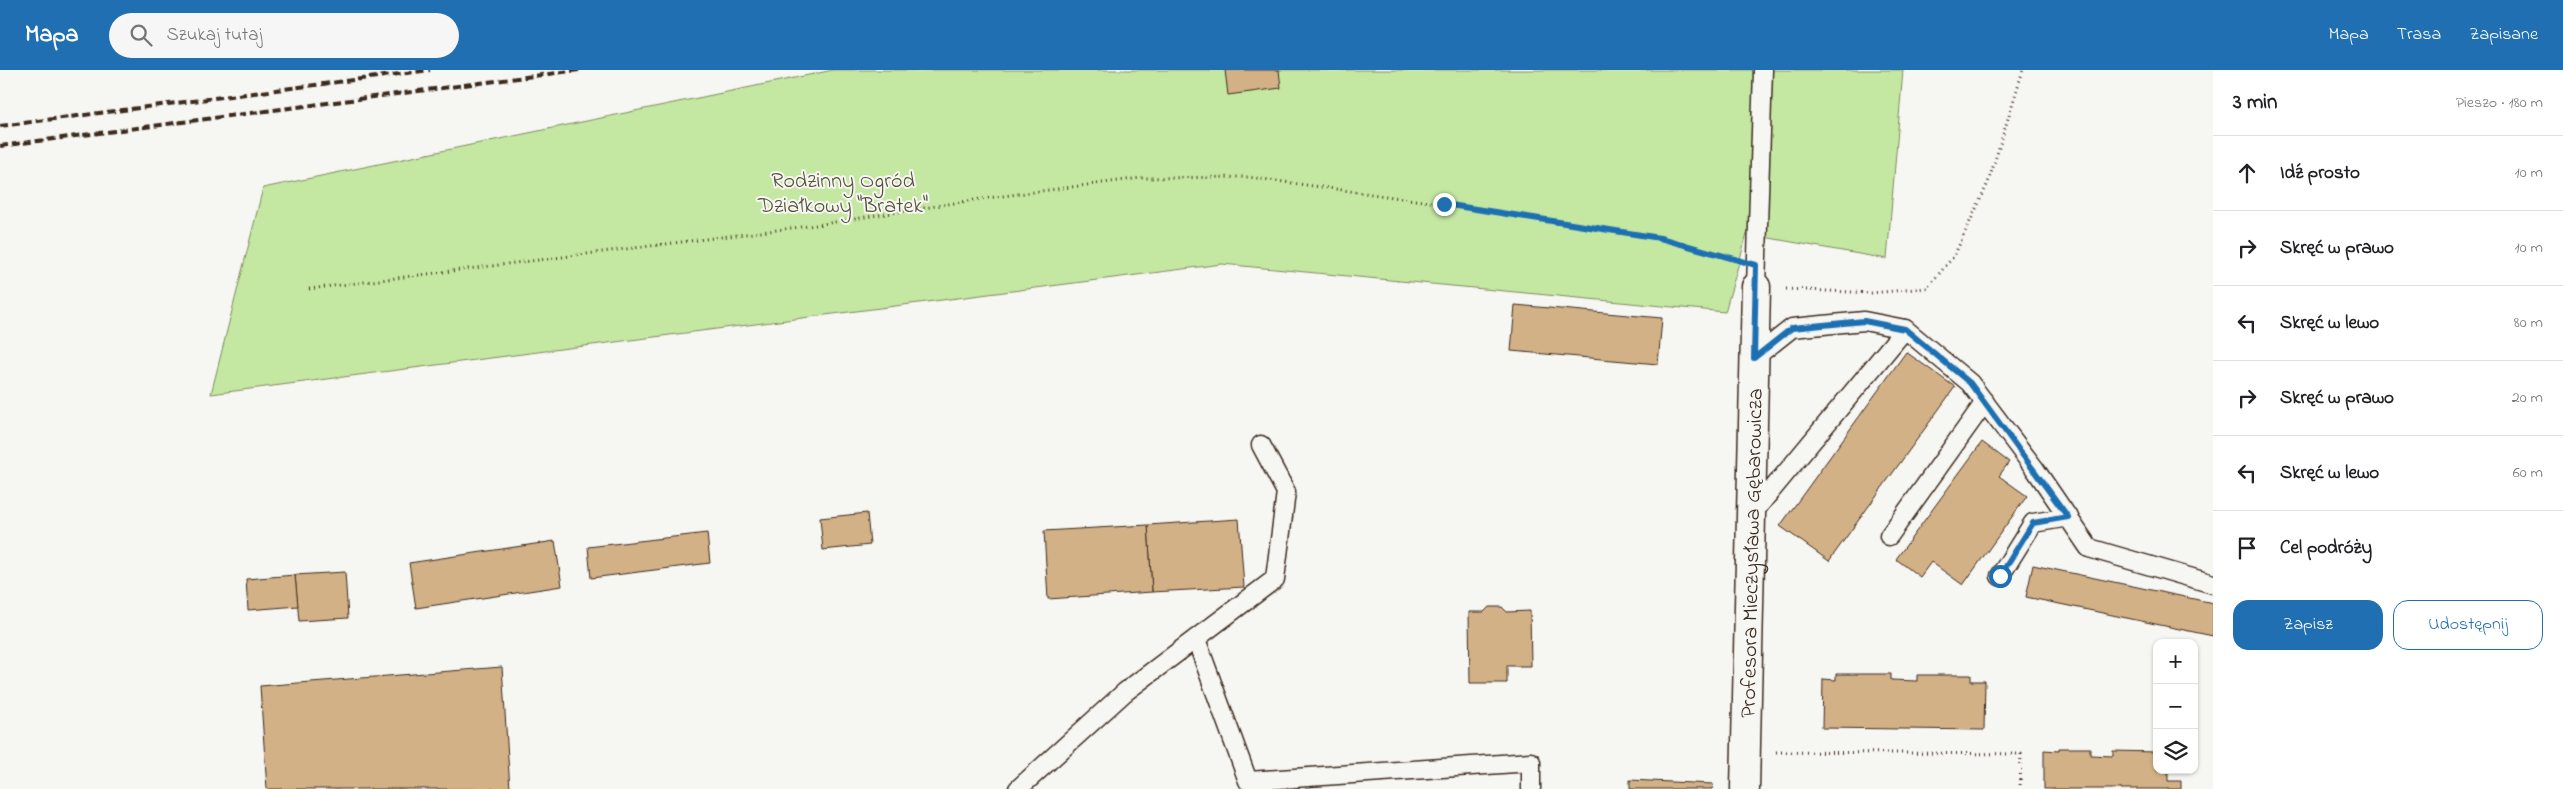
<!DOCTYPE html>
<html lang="pl">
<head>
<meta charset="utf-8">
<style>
  :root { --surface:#fff; --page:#f6f6f6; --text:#202124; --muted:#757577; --line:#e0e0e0; --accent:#1f6fb2 }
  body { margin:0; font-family:"Indie Flower",sans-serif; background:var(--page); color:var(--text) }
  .controls { position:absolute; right:15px; bottom:15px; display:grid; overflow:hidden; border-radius:10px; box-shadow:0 1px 4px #0004 }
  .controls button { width:45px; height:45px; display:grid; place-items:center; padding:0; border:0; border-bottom:1px solid var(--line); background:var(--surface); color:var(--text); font:25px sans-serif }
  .stop { position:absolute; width:15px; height:15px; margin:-11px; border:4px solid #1f6fb2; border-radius:50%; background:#fff }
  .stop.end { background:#1f6fb2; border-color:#fff; box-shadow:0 1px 5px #0008 }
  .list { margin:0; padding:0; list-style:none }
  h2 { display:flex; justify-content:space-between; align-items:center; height:65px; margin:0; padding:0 20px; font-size:21px }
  h2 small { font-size:16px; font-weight:400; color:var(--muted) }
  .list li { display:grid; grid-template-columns:32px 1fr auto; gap:15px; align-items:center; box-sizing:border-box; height:75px; padding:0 20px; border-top:1px solid var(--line) }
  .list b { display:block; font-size:19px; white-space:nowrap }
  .list em { font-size:16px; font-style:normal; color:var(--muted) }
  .actions { display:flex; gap:10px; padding:15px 20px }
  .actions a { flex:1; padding:11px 0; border:1px solid var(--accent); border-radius:15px; text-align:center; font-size:18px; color:var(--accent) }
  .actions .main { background:var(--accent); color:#fff }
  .icon { flex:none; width:28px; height:28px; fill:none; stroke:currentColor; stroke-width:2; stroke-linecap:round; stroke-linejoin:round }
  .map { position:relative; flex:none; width:2213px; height:719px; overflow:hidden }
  header { display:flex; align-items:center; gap:30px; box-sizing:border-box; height:70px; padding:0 25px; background:var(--accent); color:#fff }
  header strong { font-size:24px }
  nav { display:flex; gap:28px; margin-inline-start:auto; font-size:18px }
  .search { width:350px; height:45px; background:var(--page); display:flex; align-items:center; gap:12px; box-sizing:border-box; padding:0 18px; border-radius:28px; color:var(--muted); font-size:19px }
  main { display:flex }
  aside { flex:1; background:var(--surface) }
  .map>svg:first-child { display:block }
  .garden { fill:#c4e8a1; stroke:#808960 }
  .building { fill:#d3b186; stroke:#3b2a1e }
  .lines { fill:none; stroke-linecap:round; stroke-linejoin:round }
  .lane-casing { stroke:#3b2a1e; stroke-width:21 }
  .street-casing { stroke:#3b2a1e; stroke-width:31 }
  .path { stroke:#3b2a1e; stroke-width:3; stroke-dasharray:1 4; stroke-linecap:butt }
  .lane { stroke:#f6f6f2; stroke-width:18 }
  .street { stroke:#f6f6f2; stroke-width:28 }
  .rail { stroke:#3b2a1e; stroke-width:4; stroke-dasharray:8 4; stroke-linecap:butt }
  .route { stroke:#1f6fb2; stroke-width:6 }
  .labels { text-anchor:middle; stroke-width:4; stroke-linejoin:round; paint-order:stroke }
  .park-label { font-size:22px; fill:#565038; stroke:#f6f6f2 }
  .street-label { font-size:22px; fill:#3b2a1e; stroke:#f6f6f2 }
</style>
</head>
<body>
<header>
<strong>Mapa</strong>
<div class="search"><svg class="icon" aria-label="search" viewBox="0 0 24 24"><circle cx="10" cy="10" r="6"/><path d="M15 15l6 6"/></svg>Szukaj tutaj</div>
<nav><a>Mapa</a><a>Trasa</a><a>Zapisane</a></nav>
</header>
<main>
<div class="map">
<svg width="2213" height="719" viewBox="0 0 2213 719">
  <rect width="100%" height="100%" fill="#f6f6f2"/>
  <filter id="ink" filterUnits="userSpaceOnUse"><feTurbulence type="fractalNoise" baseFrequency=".02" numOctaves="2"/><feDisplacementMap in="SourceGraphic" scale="10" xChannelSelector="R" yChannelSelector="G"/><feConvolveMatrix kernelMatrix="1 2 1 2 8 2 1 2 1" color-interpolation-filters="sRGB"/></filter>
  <g filter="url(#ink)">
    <path class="garden" d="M833 0H1903L1887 189 1747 164 1725 242 1222 194 211 324 263 118Z"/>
    <g class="building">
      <path d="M1225 0H1279L1281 18 1228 25Z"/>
      <path d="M1515 235 1662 248 1658 294 1511 281Z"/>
      <path d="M1906 282 1955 317 1829 491 1780 456Z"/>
      <path d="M1982 372 2009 392 1999 406 2027 426 1963 515 1931 492 1920 507 1896 489Z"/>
      <path d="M867 443 870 475 823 480 820 448Z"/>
      <path d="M1239 449 1244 517 1152 522 1148 455Z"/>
      <path d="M1148 455 1152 522 1048 529 1044 461Z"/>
      <path d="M707 463 710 493 591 508 588 477Z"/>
      <path d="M555 471 562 516 416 538 409 493Z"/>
      <path d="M2033 495 2213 533V566L2026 527Z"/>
      <path d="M345 502 348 548 299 551 295 505Z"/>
      <path d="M295 505 298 536 248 540 246 509Z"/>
      <path d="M1489 537H1502L1507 542 1530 541 1531 596H1507V613H1470L1469 542H1484Z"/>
      <path d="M502 597 510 719H267L260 616Z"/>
      <path d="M1836 604H1891V610L1917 611V605H1971V611H1985L1984 660 1822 658 1823 609 1836 610Z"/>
      <path d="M2059 678H2090V685L2113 686V681L2157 682V700H2168V711H2181V719H2044V680L2059 681Z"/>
      <path d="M1630 710 1713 714 1712 719H1630Z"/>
    </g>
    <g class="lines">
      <defs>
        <g id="lane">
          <path d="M1756 217 1763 0"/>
          <path d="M1754 288 1792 258 1864 251 1905 259 1970 313 2035 399 2089 478 2213 514"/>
          <path d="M1751 445 1905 259"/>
          <path d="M1889 466 1985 332"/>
          <path d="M2000 506 2033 453 2069 447"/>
          <path d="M1196 569 1248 711 1531 692V719"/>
          <path d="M1018 719 1125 622 1275 509 1286 422 1261 375"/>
        </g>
        <g id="street">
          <path id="s1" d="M1745 719 1756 217"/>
        </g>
      </defs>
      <use href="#lane" class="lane-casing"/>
      <use href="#street" class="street-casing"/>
      <g class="path">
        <path d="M309 219 816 155 980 129 1141 108 1248 107 1444 134 1660 168 1732 188"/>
        <path d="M1786 219 1871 223 1927 218 1954 186 1988 113 2023 0"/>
        <path d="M1776 682 2021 684 2020 719"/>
      </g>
      <use href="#lane" class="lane"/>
      <use href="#street" class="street"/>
      <g class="rail">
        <path d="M0 56 430 0"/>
        <path d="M0 76 579 0"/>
      </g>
    </g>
  </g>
  <g class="lines" filter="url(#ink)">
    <path class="route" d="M1444 134 1660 168 1756 195 1754 288 1792 258 1864 251 1905 259 1970 313 2068 447 2033 453 2000 506"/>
  </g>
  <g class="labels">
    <g class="park-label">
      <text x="843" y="117">Rodzinny Ogród<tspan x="843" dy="25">Działkowy "Bratek"</tspan></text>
    </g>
    <g class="street-label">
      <text dy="8" stroke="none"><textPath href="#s1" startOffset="236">Profesora Mieczysława Gębarowicza</textPath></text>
    </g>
  </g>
</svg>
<div class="controls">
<button>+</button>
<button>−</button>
<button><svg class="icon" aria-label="layers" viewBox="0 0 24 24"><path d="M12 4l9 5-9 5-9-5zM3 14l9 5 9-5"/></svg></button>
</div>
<div class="stop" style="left:2000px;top:506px"></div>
<div class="stop end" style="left:1444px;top:134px"></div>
</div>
<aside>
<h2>3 min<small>Pieszo · 180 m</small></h2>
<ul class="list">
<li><svg class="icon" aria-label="ahead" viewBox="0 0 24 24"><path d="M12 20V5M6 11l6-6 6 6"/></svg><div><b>Idź prosto</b></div><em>10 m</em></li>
<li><svg class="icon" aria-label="right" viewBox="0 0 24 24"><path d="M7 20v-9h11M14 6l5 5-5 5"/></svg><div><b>Skręć w prawo</b></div><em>10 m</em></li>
<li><svg class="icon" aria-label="left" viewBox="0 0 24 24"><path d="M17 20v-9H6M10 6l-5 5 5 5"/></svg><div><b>Skręć w lewo</b></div><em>80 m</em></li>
<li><svg class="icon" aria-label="right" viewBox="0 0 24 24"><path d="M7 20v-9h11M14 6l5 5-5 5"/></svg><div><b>Skręć w prawo</b></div><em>20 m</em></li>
<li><svg class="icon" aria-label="left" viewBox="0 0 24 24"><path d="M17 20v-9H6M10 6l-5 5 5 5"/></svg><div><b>Skręć w lewo</b></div><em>60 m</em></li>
<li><svg class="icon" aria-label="arrive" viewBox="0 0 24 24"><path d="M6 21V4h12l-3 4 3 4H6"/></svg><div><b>Cel podróży</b></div></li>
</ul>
<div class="actions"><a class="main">Zapisz</a><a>Udostępnij</a></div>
</aside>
</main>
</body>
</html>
